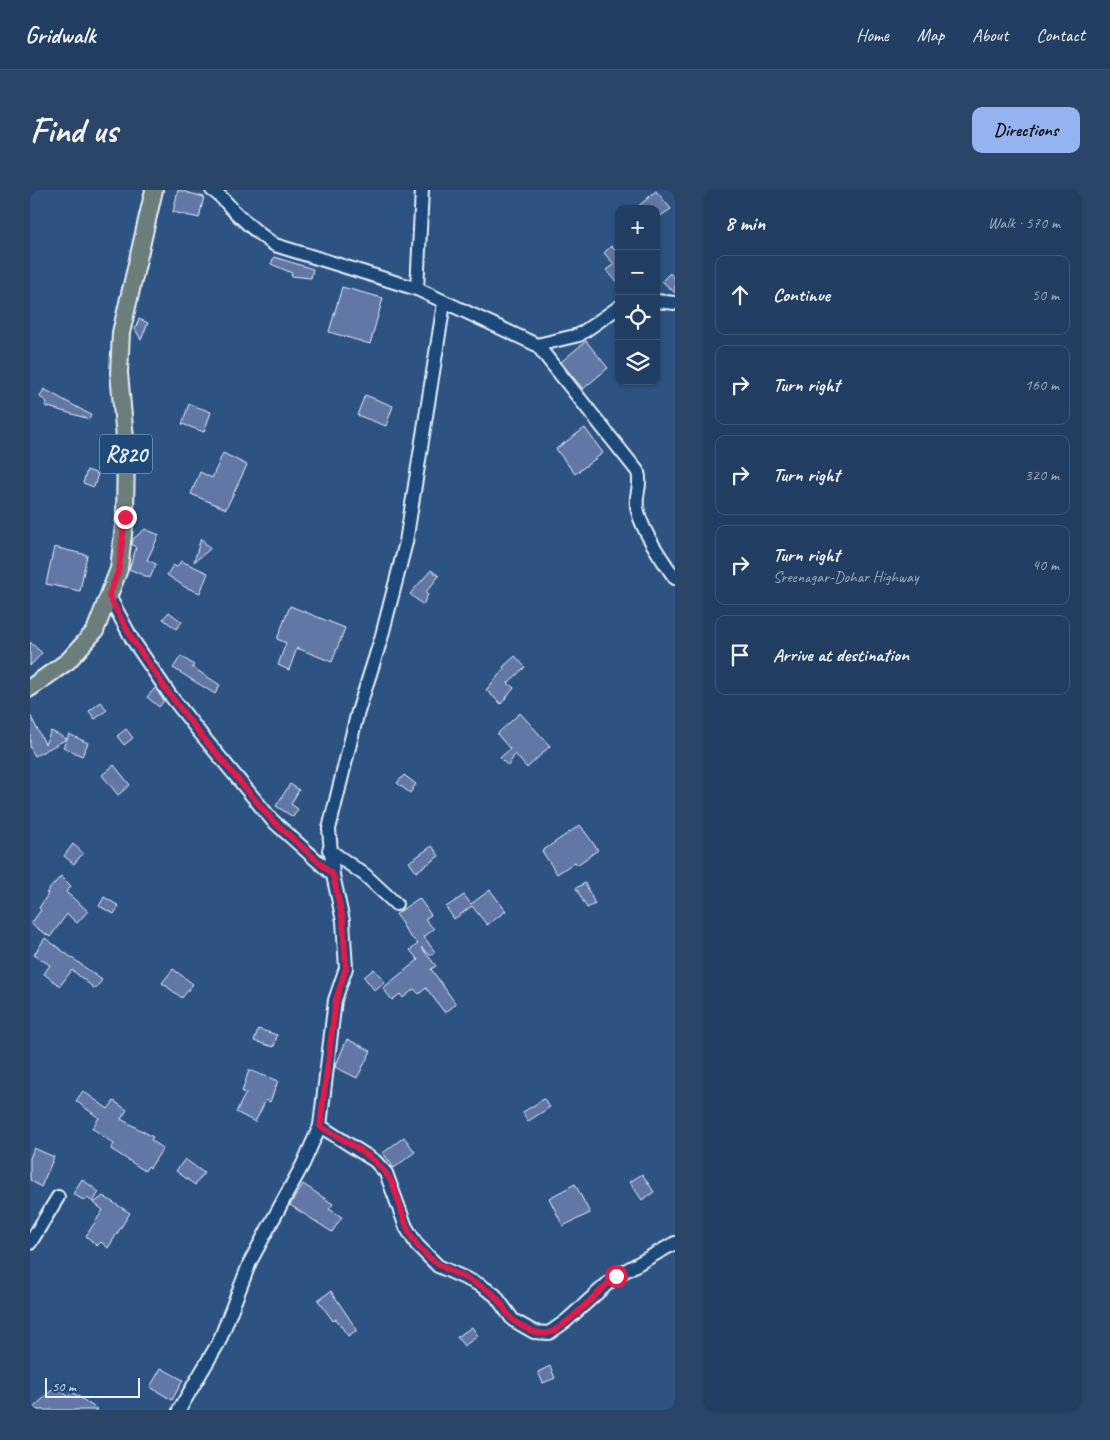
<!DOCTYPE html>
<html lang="en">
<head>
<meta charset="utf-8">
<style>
  :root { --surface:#223e62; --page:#2a4568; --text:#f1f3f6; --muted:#a2aebe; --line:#3f5777; --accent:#95b2f1 }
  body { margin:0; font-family:Caveat,sans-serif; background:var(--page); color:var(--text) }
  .controls { position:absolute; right:15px; top:15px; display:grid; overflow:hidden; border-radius:10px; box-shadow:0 1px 4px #0004 }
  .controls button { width:45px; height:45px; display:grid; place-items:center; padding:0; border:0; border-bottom:1px solid var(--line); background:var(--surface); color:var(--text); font:25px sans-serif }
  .scale { position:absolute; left:15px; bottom:12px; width:95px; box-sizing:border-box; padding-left:5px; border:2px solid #e8f1f8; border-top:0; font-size:14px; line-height:18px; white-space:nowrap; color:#e8f1f8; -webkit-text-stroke:4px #1f4a7a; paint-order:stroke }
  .stop { position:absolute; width:15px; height:15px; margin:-11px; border:4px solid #e11d48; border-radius:50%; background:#fff }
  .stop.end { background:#e11d48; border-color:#fff; box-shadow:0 1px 5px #0008 }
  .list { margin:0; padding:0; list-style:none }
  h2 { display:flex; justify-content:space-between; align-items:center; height:65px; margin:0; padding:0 20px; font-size:21px }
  h2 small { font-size:16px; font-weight:400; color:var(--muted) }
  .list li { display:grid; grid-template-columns:32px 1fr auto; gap:15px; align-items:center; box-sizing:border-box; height:80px; margin:0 10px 10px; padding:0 10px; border:1px solid var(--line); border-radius:10px }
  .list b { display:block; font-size:19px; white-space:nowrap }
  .list p { margin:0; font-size:16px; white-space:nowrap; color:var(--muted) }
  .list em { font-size:16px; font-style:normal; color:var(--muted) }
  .icon { flex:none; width:28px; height:28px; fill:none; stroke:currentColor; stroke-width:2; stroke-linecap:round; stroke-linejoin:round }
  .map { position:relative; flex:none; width:645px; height:1220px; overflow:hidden; border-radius:10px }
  header { display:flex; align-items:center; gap:30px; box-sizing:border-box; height:70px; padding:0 25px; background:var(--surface); border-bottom:1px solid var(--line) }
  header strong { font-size:24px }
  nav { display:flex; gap:28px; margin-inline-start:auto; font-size:18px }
  .intro { display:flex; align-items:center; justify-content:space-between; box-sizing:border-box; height:120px; padding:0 30px }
  h1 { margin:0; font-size:35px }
  .button { padding:12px 22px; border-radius:10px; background:var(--accent); color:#111; font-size:18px; font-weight:700 }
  main { display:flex; gap:30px; padding:0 30px }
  aside { flex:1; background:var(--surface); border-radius:10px; box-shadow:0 1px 4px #0004 }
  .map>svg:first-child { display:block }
  .building { fill:#6477a7; stroke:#e8f1f8 }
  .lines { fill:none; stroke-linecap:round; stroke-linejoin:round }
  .minor-casing { stroke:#e8f1f8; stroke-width:16 }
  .major-casing { stroke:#e8f1f8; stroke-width:20 }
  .minor { stroke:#1f4a7a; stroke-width:12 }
  .major { stroke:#6c7e7c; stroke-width:16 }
  .route { stroke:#e11d48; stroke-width:6 }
  .labels { text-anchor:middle; stroke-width:4; stroke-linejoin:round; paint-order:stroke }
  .shield { fill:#1f4a7a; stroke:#acbfd2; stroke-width:1 }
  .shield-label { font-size:22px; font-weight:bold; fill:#e8f1f8 }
</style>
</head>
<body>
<header>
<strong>Gridwalk</strong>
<nav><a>Home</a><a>Map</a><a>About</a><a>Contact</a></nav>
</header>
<div class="intro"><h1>Find us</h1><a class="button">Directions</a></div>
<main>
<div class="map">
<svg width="645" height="1220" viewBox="0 0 645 1220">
  <rect width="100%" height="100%" fill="#2d5383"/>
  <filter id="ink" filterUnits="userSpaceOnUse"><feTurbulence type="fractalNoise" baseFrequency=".02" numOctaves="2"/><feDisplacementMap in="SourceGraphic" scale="10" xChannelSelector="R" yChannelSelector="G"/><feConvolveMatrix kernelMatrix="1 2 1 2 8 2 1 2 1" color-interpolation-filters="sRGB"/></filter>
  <g filter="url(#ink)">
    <g class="building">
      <path d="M148 0 174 7 169 28 143 22Z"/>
      <path d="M626 1 641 19 626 29V19H605Z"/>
      <path d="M581 56 589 64V94L576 80 584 74 574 63Z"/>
      <path d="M244 67 283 79 281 88 261 86 262 83 241 74Z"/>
      <path d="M640 83 645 89V103L632 91Z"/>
      <path d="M312 97 353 108 340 154 299 142Z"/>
      <path d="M109 129 118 133 111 150 105 139Z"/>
      <path d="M556 151 578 178 553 199 531 172Z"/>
      <path d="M14 199 61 225 59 229 15 216 17 212 10 207Z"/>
      <path d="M335 205 363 216 356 236 327 225Z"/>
      <path d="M159 214 181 222 174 242 152 234Z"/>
      <path d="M555 238 573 263 545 284 526 259Z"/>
      <path d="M193 263 217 275 196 319 161 304 170 282 182 288Z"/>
      <path d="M57 280 68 284 64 297 53 293Z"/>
      <path d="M115 339 129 345 117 370 126 374 120 388 99 379 106 358 102 354 103 349Z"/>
      <path d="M171 348 180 359 164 372Z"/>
      <path d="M24 357 57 365 50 401 16 394Z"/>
      <path d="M151 371 178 383 170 403 155 397 137 385 143 375 147 377Z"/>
      <path d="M401 380 409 386 396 402 398 404 393 415 380 404Z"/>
      <path d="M260 416 315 438 302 472 267 458 259 480 248 475 256 453 247 449Z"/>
      <path d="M139 422 152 432 146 439 133 429Z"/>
      <path d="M0 452 12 463 0 476Z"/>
      <path d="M151 466 164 475 162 477 190 495 185 504 143 478Z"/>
      <path d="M485 466 495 477 478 493 484 498 471 514 456 500 474 479 473 477Z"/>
      <path d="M125 498 134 511 129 517 117 507Z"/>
      <path d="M71 512 77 520 65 529 59 521Z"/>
      <path d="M490 523 520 556 497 578 485 564 478 576 470 568 480 559 467 544Z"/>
      <path d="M0 525 15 554 21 541 37 549 39 544 58 553 52 566 33 557 37 549 5 566 0 557Z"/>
      <path d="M96 539 103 548 94 555 87 546Z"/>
      <path d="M84 575 100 595 88 605 72 585Z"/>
      <path d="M374 585 386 594 380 603 367 593Z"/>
      <path d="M260 594 269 600 261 614 268 619 263 627 246 616Z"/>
      <path d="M550 635 568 660 547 675 545 672 527 684 512 661Z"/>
      <path d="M43 654 53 663 44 674 34 666Z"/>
      <path d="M402 656 409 666 386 682 379 672Z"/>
      <path d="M31 686 41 696 36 702 58 721 47 733 37 724 20 747 1 734 11 720 9 718 18 704 16 703Z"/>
      <path d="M555 693 565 714 557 718 546 698Z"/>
      <path d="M460 700 476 721 457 735 442 716 424 729 416 717 434 705 441 714Z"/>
      <path d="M74 707 89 716 84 724 69 716Z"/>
      <path d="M389 708 401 725 395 729 404 739 394 747 405 762 401 766 391 757 406 776 401 779 426 814 415 823 396 798 389 804 384 799 373 808 370 804 362 810 353 798 388 770 380 760 388 754 378 744 366 724Z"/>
      <path d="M15 748 72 790 65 799 42 780 30 796 14 784 20 775 4 765Z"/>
      <path d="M143 779 163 794 152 808 132 793Z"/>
      <path d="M344 779 355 792 345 801 334 787Z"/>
      <path d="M228 839 247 845 244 857 224 851Z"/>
      <path d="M317 849 341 861 327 888 305 877Z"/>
      <path d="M219 880 248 891 240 912 236 910 225 932 206 922 216 903 212 902Z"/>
      <path d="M53 901 78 919 84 911 97 920 91 929 123 947 121 950 133 958 120 978 118 976 115 981 81 959 84 954 62 938 69 928 46 911Z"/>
      <path d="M514 909 520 917 497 932 493 922Z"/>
      <path d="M374 947 385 962 364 978 353 963Z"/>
      <path d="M4 958 24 967 11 997 0 990V968Z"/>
      <path d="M155 969 174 983 165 995 146 981Z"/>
      <path d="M612 984 624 1002 612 1010 600 992Z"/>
      <path d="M52 989 69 1002 63 1012 57 1008 55 1011 43 1004Z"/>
      <path d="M273 994 303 1014 299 1019 312 1027 302 1042 260 1015Z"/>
      <path d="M545 994 560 1023 533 1036 519 1008Z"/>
      <path d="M73 1006 100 1023 78 1058 71 1052 67 1056 56 1046 73 1020 64 1013Z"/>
      <path d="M301 1101 327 1140 318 1146 306 1129 303 1131 288 1110Z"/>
      <path d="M442 1137 448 1146 434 1156 427 1147Z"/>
      <path d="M520 1176 525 1188 513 1193 508 1182Z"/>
      <path d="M131 1178 153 1190 142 1210 120 1197Z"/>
      <path d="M27 1195 38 1207 42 1202 68 1220H1Z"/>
    </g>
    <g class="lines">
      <defs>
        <g id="minor">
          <path d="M182 0C192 6 197 14 205 22 217 34 230 45 245 55L387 99"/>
          <path d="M392 0 387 99 507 155 608 282C612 297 605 303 607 316 609 337 632 370 645 388"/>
          <path d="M626 111 645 113"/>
          <path d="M507 155 549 145 589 117"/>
          <path d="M79 406 102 449 140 505 170 543 242 630 303 685"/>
          <path d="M299 660 335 685 366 714"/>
          <path d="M290 936 345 971 356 983 376 1037 387 1055 408 1076 450 1095 465 1105 483 1130 504 1142 519 1143 536 1131 586 1086 645 1053"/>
          <path d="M0 1053 28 1007"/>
          <path d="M149 1220 189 1152 220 1072 273 974 290 936 305 810 316 778 313 731 303 685 299 639 327 525 351 449 376 352 414 113"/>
        </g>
        <path id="major" d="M0 498 38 471 65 441 89 379 95 327 96 259 89 183 91 143 124 0"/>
      </defs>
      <use href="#minor" class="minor-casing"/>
      <use href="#major" class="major-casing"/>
      <use href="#minor" class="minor"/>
      <use href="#major" class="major"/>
    </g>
  </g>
  <g class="lines" filter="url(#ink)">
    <path class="route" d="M95 327 89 379 79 406 102 449 140 505 170 544 242 630 303 685 313 731 316 778 306 810 290 936C311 949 339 962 355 982 370 1000 370 1033 387 1055 409 1083 437 1084 463 1104 472 1111 475 1124 484 1131 492 1137 508 1146 519 1143 535 1138 572 1098 586 1086"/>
  </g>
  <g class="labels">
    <rect class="shield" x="70" y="244.5" width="52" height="39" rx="4"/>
    <g class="shield-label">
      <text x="96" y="272">R820</text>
    </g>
  </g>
</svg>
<div class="controls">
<button>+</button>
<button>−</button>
<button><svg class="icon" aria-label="locate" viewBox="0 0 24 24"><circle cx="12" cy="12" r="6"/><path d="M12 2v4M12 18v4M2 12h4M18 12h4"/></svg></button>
<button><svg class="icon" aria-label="layers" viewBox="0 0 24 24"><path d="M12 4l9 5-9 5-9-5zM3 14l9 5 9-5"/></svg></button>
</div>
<div class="scale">50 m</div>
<div class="stop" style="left:586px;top:1086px"></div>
<div class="stop end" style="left:95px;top:327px"></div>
</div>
<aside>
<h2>8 min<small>Walk · 570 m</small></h2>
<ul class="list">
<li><svg class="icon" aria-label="ahead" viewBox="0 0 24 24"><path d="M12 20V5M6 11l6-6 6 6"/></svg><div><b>Continue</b></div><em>50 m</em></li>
<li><svg class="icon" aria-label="right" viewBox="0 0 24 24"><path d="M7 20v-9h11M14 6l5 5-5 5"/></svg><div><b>Turn right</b></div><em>160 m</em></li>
<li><svg class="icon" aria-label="right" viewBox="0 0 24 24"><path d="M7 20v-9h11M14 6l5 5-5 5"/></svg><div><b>Turn right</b></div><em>320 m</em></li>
<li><svg class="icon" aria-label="right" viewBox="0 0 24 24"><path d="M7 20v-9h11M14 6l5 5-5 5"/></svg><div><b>Turn right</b><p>Sreenagar-Dohar Highway</p></div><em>40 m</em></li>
<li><svg class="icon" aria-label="arrive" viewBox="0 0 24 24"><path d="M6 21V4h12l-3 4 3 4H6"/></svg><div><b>Arrive at destination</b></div></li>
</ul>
</aside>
</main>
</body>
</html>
